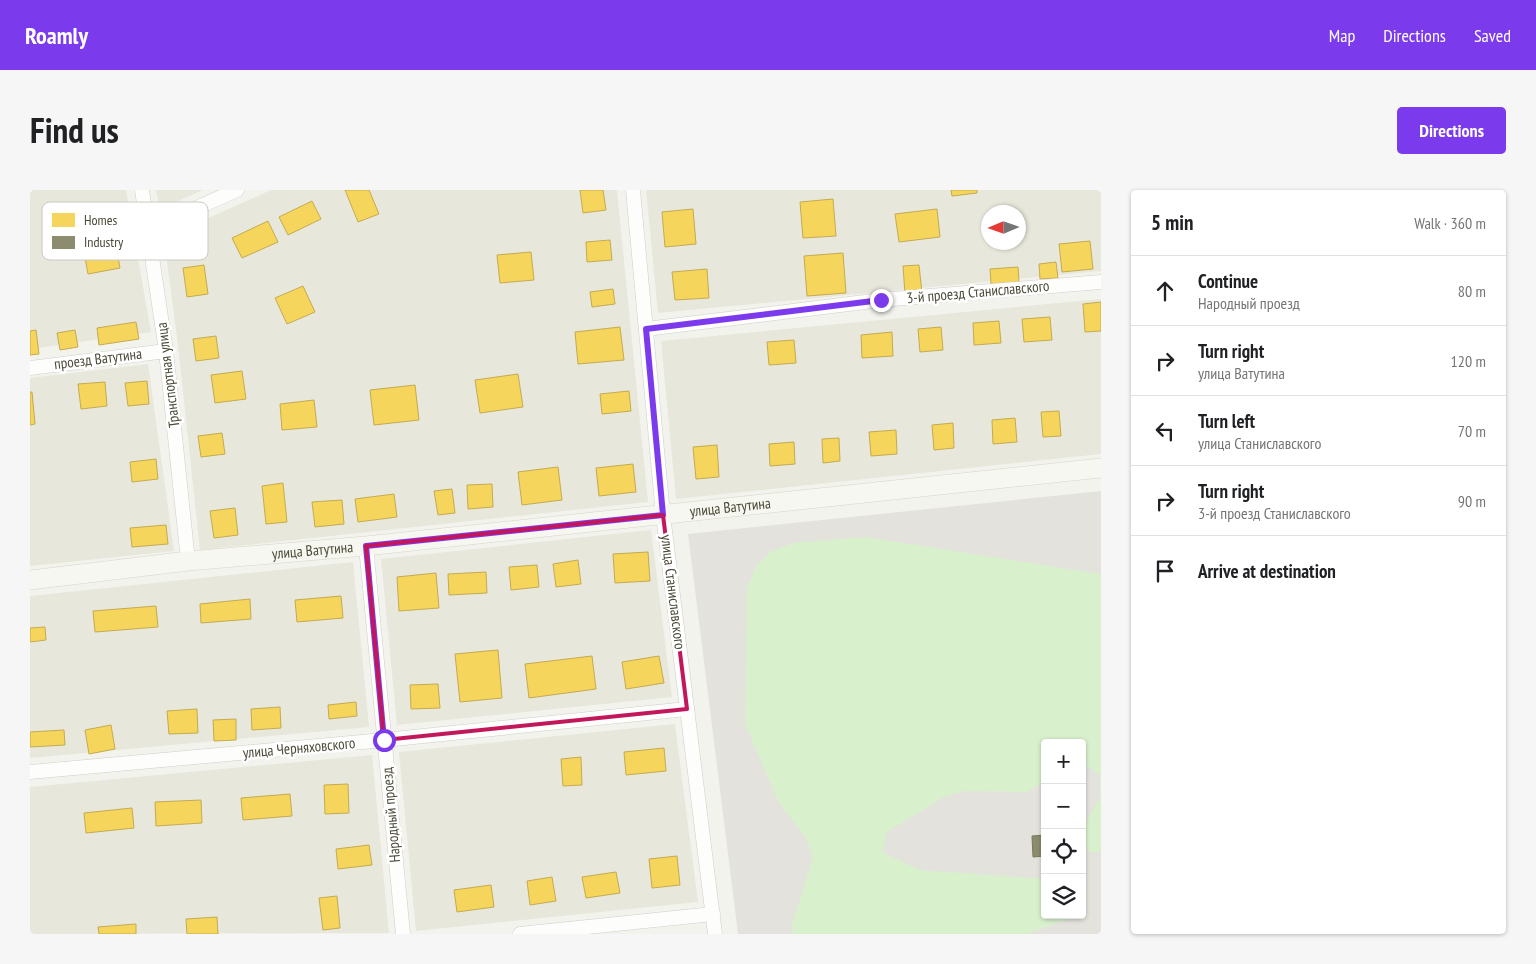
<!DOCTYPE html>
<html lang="en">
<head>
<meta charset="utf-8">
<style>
  :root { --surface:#fff; --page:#f6f6f6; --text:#202124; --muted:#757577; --line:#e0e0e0; --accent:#7c3aed }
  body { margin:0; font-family:"PT Sans Narrow",sans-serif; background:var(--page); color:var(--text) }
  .controls { position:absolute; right:15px; bottom:15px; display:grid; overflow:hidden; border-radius:5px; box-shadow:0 1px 4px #0004 }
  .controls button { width:45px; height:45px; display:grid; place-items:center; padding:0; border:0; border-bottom:1px solid var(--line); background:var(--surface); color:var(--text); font:25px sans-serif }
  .compass { position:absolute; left:951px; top:15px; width:45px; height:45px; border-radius:50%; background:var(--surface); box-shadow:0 1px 4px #0004; rotate:268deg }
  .stop { position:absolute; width:15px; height:15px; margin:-11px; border:4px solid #7c3aed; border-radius:50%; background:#fff }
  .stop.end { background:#7c3aed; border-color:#fff; box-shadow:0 1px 5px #0008 }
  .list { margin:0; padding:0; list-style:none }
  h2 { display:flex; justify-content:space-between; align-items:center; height:65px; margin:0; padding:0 20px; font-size:21px }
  h2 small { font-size:16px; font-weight:400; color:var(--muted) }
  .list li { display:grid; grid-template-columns:32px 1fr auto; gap:15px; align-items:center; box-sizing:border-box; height:70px; padding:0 20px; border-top:1px solid var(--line) }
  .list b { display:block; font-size:19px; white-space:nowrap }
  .list p { margin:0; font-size:16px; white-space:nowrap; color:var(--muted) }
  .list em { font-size:16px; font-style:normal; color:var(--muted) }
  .icon { flex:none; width:28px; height:28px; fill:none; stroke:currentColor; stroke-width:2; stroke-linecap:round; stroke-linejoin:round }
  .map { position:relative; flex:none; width:1071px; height:744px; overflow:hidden; border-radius:5px }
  header { display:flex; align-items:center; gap:30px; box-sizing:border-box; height:70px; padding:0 25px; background:var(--accent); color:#fff }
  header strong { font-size:24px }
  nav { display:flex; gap:28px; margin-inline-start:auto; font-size:18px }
  .intro { display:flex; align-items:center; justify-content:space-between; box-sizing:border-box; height:120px; padding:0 30px }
  h1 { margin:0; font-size:35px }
  .button { padding:12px 22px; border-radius:5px; background:var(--accent); color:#fff; font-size:18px; font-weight:700 }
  main { display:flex; gap:30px; padding:0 30px }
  aside { flex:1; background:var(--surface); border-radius:5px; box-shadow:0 1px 4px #0004 }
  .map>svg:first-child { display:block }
  .residential { fill:#e8e7db; fill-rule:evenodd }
  .industrial { fill:#e4e2dc; fill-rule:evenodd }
  .green { fill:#d8f0cc }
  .homes { fill:#f6d55c; stroke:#c3ab51 }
  .industry { fill:#8c8c6e; stroke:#78785e }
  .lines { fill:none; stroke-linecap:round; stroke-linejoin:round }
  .street-casing { stroke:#cfcec8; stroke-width:15 }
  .secondary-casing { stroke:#d5d5c6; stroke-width:20 }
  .street { stroke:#fdfdfc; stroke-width:14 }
  .secondary { stroke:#f7f7f1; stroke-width:19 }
  .route { stroke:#7c3aed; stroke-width:6 }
  .marked { fill:none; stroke:#c2185b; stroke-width:4; stroke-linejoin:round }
  .labels { text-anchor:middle; stroke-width:5; stroke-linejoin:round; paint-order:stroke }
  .street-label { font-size:15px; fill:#4b4937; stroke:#fff }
  .key { fill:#fff; stroke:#c9c8c3; stroke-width:1 }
  .key-label { font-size:14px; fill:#4b4937 }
</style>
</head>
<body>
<header>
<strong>Roamly</strong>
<nav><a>Map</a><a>Directions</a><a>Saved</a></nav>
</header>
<div class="intro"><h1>Find us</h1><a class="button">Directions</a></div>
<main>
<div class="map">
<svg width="1071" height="744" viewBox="0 0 1071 744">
  <rect width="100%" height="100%" fill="#f3f3ee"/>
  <g class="residential">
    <path d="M0 0H96L121 142 0 159Z"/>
    <path d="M126 0H173L130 19Z"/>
    <path d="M241 0H587L618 312 170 360 148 155 134 48Z"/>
    <path d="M616 0H1071V81L628 123ZM958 22H988V52H958Z"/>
    <path d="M1071 109V264L646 309 631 151Z"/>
    <path d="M118 174 144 361 0 376V188Z"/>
    <path d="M621 340 642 507 367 535 351 369Z"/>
    <path d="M323 372 339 537 0 568V406Z"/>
    <path d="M645 534 668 712 386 741 369 562Z"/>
    <path d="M342 565 359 743 0 744V597Z"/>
  </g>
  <path class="industrial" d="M1071 301V744H708L658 344ZM1015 553H1052V725H1015Z"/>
  <path class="green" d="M835 347 1071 384V662H1058L1052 646V640L1070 607V586L1052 571V553H1015V592L997 602 934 601 914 607 857 642 852 662 890 680 1015 689V725H1050L997 744H762V735L783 667 775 646 749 613 715 534 717 399 726 376 742 361 763 353Z"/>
  <g class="homes">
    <path d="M315 0H339L349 24 328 32Z"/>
    <path d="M550 0H573L576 20 553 23Z"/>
    <path d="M921 0H947V3L922 6Z"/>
    <path d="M803 9 806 46 773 48 770 12Z"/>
    <path d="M282 11 291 29 258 45 249 27Z"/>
    <path d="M663 19 666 54 635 57 632 22Z"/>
    <path d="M907 19 910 47 869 52 865 24Z"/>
    <path d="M238 31 248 52 212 68 202 48Z"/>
    <path d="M580 50 582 70 557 72 556 52Z"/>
    <path d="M85 51 90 78 58 84 53 57Z"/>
    <path d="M1060 51 1063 79 1032 82 1029 54Z"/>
    <path d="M501 62 504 90 470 93 467 65Z"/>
    <path d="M813 63 816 103 777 106 774 66Z"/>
    <path d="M1026 72 1028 88 1010 89 1009 74Z"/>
    <path d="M174 75 178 104 157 107 153 78Z"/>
    <path d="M889 75 892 103 875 104 873 76Z"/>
    <path d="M988 77 989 92 961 94 960 79Z"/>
    <path d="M677 79 679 108 645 110 642 82Z"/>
    <path d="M273 96 285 122 257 134 245 108Z"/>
    <path d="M583 99 585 114 562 117 560 102Z"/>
    <path d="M1071 112V141L1055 142 1053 114Z"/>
    <path d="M1020 127 1022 150 994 152 992 129Z"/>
    <path d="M969 131 971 153 944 155 943 133Z"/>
    <path d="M106 132 109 149 69 155 67 138Z"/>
    <path d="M590 137 594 170 548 174 545 142Z"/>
    <path d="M911 137 913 160 890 162 888 139Z"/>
    <path d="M6 140 9 164 0 165V141Z"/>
    <path d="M45 140 48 157 30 160 27 143Z"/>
    <path d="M862 142 863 166 832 168 831 145Z"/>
    <path d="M186 146 189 168 166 171 163 149Z"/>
    <path d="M764 150 766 173 739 175 737 152Z"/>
    <path d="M212 181 216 209 185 213 181 185Z"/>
    <path d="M488 184 493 217 450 223 445 190Z"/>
    <path d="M117 191 119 214 98 216 95 193Z"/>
    <path d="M75 192 77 216 51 219 48 194Z"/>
    <path d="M385 195 389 230 344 235 340 200Z"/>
    <path d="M599 201 601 221 572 224 570 204Z"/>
    <path d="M0 202H2L5 234 0 235Z"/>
    <path d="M284 210 287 237 252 240 250 214Z"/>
    <path d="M1029 221 1031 246 1013 247 1011 222Z"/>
    <path d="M985 228 987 252 963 254 962 230Z"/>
    <path d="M923 233 924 258 904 260 902 235Z"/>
    <path d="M866 240 867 264 841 266 839 242Z"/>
    <path d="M192 243 195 264 171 267 168 246Z"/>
    <path d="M809 248 810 271 793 273 792 249Z"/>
    <path d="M764 252 765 274 740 276 739 254Z"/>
    <path d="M687 255 689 287 666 289 663 257Z"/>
    <path d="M126 269 128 289 102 292 100 272Z"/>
    <path d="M603 274 606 302 569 306 566 278Z"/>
    <path d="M528 277 532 310 492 315 488 282Z"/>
    <path d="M253 293 257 332 236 334 232 296Z"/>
    <path d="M462 294 463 317 438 319 437 295Z"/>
    <path d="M422 299 425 323 408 325 404 301Z"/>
    <path d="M364 304 367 327 328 332 325 309Z"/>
    <path d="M312 310 314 334 285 337 282 312Z"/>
    <path d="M205 318 208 345 184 348 180 321Z"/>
    <path d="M136 335 138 354 102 357 100 338Z"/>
    <path d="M618 362 620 391 585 393 583 364Z"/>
    <path d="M548 370 551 394 526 397 523 374Z"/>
    <path d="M507 375 509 397 481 400 479 377Z"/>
    <path d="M456 382 457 403 419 405 418 384Z"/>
    <path d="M406 383 409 418 369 421 367 387Z"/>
    <path d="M311 406 313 428 267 432 265 410Z"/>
    <path d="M220 409 221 429 171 433 170 414Z"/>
    <path d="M126 416 128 437 65 442 63 421Z"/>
    <path d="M15 437 16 450 0 452V438Z"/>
    <path d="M468 460 472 508 430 512 425 464Z"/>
    <path d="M562 466 566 499 499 508 495 474Z"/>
    <path d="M629 466 634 493 596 499 592 472Z"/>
    <path d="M408 494 410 518 381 519 380 495Z"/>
    <path d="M326 512 327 526 299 529 298 515Z"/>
    <path d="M250 517 251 538 222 540 221 519Z"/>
    <path d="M167 519 168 543 139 544 137 521Z"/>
    <path d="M206 529V550L184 551 183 530Z"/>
    <path d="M81 535 85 559 59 564 55 540Z"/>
    <path d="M34 540 35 555 0 557V542Z"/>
    <path d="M634 558 636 581 596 585 594 562Z"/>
    <path d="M551 567 552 595 533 596 531 569Z"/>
    <path d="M318 594 319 623 295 624 294 595Z"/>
    <path d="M260 604 262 626 213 630 211 608Z"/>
    <path d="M171 610 172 633 126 636 125 612Z"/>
    <path d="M102 618 104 638 56 643 54 623Z"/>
    <path d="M339 655 342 675 308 679 306 659Z"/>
    <path d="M647 666 650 695 622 698 619 669Z"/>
    <path d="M586 682 590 703 556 708 552 687Z"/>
    <path d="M522 687 526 711 500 715 497 691Z"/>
    <path d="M461 695 464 717 427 722 424 700Z"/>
    <path d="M307 706 310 738 293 740 289 708Z"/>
    <path d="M187 727 188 744H157L156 729Z"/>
    <path d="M106 734V744H69L68 737Z"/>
  </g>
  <path class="industry" d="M1015 645V666L1003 667 1002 646Z"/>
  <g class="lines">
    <defs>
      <g id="street">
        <path d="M112 0 136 161 158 371"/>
        <path d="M603 0 633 325 685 744"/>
        <path d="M119 39 207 0"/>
        <path d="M616 139 851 110 1071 92"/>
        <path d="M0 178 136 161"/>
        <path d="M336 356 373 744"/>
        <path d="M0 582 354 550 657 519"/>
        <path d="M490 744 683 724"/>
      </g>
      <g id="secondary">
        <path id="s1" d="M0 390 158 371 336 356 1071 278"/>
      </g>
    </defs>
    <use href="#street" class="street-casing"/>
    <use href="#secondary" class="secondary-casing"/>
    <use href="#street" class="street"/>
    <use href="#secondary" class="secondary"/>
  </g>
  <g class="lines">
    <path class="route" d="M354 550 336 356 633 325 616 139 851 110"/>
  </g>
  <path class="marked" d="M633 325 657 519 354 550 336 356Z"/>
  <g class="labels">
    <g class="street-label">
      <text transform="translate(948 102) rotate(-5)" y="5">3-й проезд Станиславского</text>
      <text transform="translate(68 169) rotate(-7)" y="5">проезд Ватутина</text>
      <text transform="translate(138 185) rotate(-97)" y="5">Транспортная улица</text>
      <text dy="5" stroke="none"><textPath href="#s1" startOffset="704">улица Ватутина</textPath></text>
      <text dy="5" stroke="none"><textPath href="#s1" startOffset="284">улица Ватутина</textPath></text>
      <text transform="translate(643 402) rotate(83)" y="5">улица Станиславского</text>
      <text transform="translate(269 558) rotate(-5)" y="5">улица Черняховского</text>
      <text transform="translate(361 625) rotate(-95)" y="5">Народный проезд</text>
    </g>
  </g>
  <rect x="12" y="12" width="166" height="58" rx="8" class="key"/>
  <rect x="22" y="23" width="23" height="14" fill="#f6d55c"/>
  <rect x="22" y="46" width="23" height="13" fill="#8c8c6e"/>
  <g class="key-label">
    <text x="54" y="35">Homes</text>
    <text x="54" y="57">Industry</text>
  </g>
</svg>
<div class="controls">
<button>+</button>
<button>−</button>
<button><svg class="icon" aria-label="locate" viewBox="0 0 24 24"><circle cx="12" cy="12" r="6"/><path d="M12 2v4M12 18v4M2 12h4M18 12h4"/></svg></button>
<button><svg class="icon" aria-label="layers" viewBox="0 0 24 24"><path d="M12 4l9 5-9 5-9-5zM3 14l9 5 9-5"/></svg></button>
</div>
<svg class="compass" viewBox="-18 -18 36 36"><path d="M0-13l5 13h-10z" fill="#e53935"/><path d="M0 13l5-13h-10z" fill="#757577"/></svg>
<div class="stop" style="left:354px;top:550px"></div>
<div class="stop end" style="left:851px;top:110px"></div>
</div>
<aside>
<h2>5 min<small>Walk · 360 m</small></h2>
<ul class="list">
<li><svg class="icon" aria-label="ahead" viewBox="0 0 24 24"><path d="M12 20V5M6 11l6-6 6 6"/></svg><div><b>Continue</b><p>Народный проезд</p></div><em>80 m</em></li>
<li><svg class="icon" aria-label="right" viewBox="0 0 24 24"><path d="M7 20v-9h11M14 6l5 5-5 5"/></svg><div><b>Turn right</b><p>улица Ватутина</p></div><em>120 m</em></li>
<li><svg class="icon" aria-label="left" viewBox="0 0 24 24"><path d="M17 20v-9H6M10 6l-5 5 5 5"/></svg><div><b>Turn left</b><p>улица Станиславского</p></div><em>70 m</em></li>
<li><svg class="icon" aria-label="right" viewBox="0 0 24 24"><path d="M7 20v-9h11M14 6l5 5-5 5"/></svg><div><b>Turn right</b><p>3-й проезд Станиславского</p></div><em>90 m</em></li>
<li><svg class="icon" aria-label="arrive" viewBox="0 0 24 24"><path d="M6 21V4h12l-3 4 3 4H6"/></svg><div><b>Arrive at destination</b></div></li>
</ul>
</aside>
</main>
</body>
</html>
